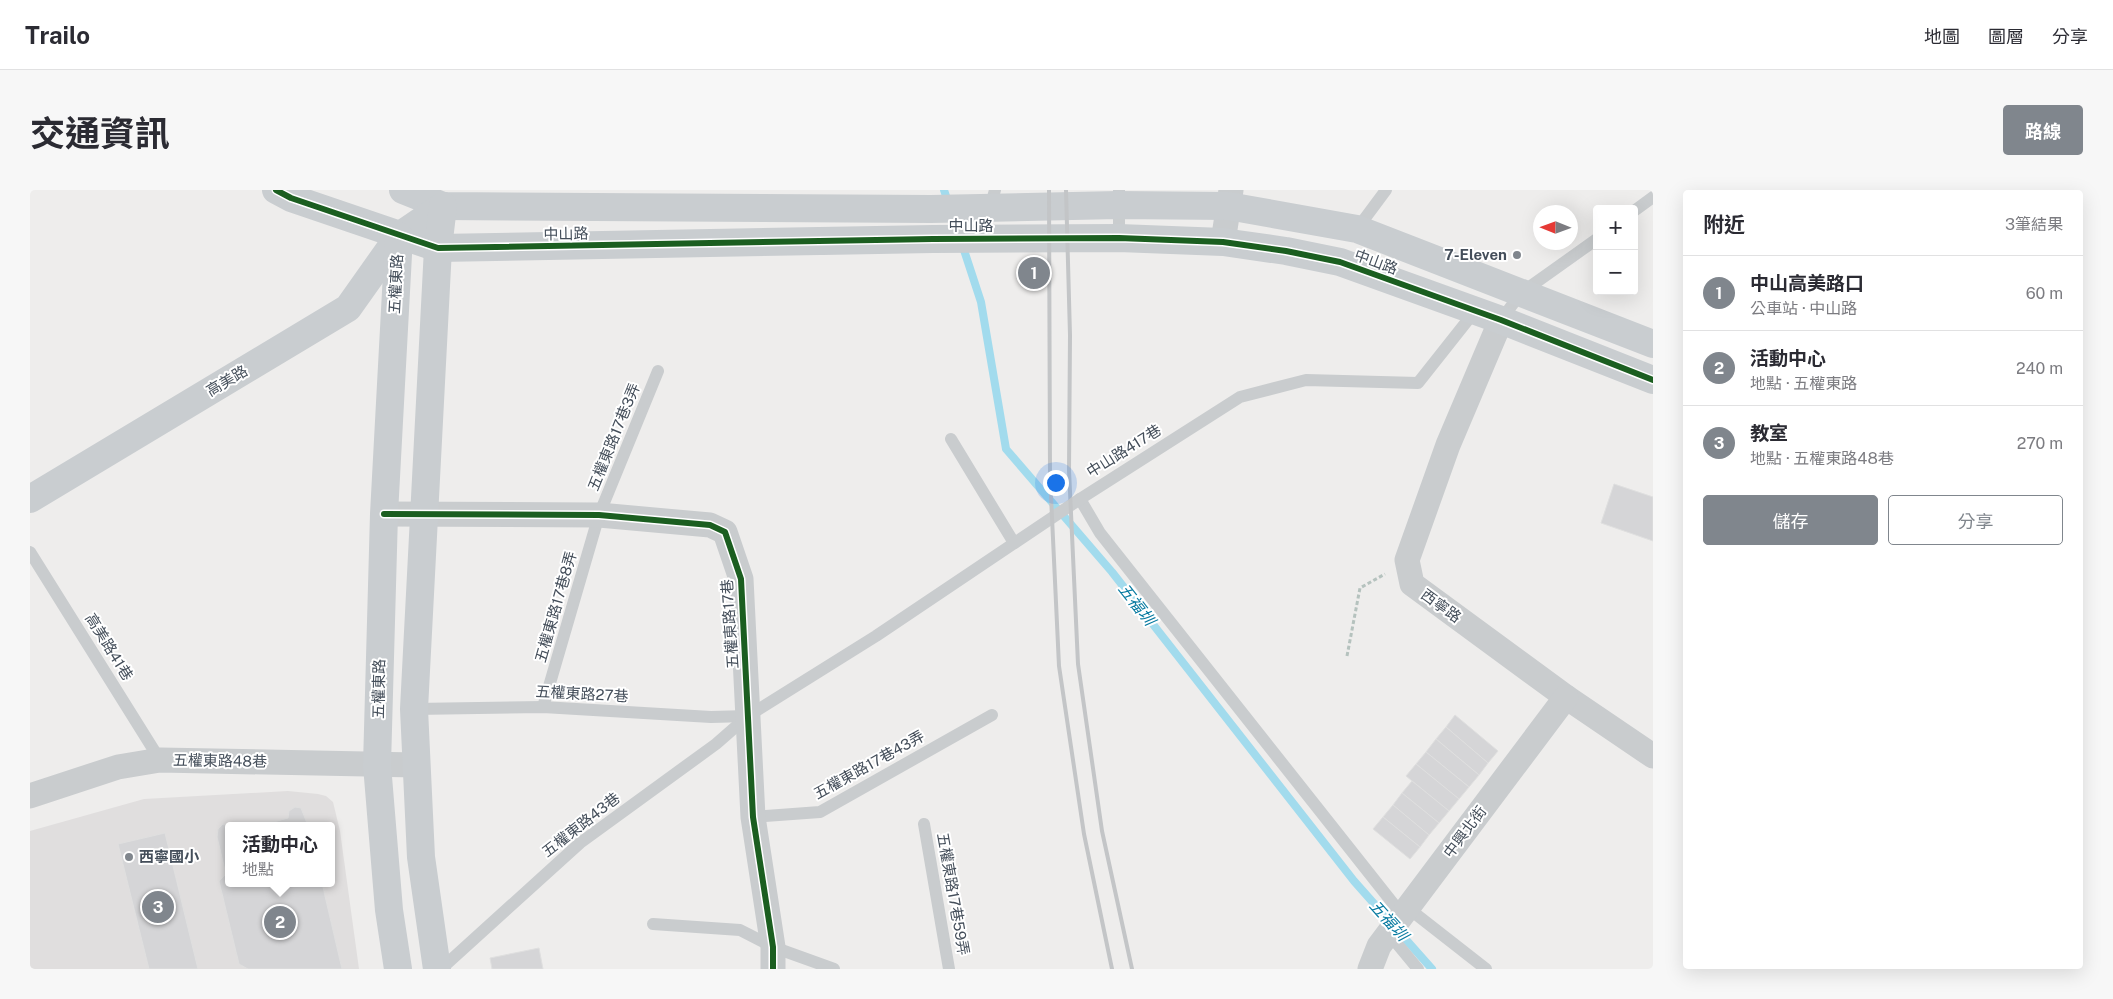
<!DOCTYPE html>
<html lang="zh-TW">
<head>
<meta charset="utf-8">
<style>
  :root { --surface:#fff; --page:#f7f7f7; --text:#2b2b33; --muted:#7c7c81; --line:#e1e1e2; --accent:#80868d }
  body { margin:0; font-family:"Public Sans","Noto Sans TC",sans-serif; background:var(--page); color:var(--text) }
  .controls { position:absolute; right:15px; top:15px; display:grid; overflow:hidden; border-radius:5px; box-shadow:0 5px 20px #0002 }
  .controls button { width:45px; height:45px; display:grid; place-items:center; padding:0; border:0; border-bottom:1px solid var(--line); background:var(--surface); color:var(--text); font:25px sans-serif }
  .compass { position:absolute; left:1503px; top:15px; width:45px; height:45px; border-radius:50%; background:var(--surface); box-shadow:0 5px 20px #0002; rotate:271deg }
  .you { position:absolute; left:1025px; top:292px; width:18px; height:18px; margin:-12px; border:4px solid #fff; border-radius:50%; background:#1a73e8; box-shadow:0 0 0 8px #1a73e833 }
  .badge { display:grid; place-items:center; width:32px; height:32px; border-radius:50%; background:var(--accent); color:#fff; font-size:16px; font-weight:700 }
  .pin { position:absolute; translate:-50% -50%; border:2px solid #fff; box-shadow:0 1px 5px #0006 }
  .popup { position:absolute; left:195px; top:632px; width:110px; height:65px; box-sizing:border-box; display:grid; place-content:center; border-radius:5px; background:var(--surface); filter:drop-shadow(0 1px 4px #0005); font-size:16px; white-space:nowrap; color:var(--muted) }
  .popup b { font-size:19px; color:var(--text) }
  .popup::after { content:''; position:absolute; left:50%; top:100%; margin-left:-10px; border:10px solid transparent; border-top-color:var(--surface) }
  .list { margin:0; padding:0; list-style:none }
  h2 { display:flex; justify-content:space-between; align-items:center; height:65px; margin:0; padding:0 20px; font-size:21px }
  h2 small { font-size:16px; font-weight:400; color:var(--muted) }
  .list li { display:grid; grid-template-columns:32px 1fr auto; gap:15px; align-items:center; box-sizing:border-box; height:75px; padding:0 20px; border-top:1px solid var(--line) }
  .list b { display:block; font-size:19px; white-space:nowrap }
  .list p { margin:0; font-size:16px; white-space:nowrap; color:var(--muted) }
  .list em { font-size:16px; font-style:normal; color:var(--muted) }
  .actions { display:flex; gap:10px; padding:15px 20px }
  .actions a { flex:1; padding:11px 0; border:1px solid var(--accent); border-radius:5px; text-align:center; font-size:18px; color:var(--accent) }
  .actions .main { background:var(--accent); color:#fff }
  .map { position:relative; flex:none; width:1623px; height:779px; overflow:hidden; border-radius:5px }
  header { display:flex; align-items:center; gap:30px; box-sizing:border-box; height:70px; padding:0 25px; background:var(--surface); border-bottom:1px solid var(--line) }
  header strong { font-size:24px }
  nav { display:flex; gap:28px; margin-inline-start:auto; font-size:18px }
  .intro { display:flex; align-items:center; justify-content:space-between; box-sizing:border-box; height:120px; padding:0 30px }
  h1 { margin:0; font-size:35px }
  .button { padding:12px 22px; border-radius:5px; background:var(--accent); color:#fff; font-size:18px; font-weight:700 }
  main { display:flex; gap:30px; padding:0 30px }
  aside { flex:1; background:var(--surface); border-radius:5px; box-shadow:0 5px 20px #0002 }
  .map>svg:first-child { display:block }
  .education { fill:#e0dede; fill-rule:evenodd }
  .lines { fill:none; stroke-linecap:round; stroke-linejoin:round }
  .stream { stroke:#a2dbed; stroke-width:8 }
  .building { fill:#d5d5d7; stroke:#dfdfdf }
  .path { stroke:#b5c2be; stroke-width:3; stroke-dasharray:4 2.5; stroke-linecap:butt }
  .lane { stroke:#c9ccce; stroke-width:12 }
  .street { stroke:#c9ccce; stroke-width:25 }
  .secondary { stroke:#c9cdd0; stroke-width:28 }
  .rail { stroke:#c3c5c7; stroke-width:4 }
  .cycleway-casing { stroke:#fff; stroke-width:9 }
  .cycleway { stroke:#1b5e20; stroke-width:6 }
  .poi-dot { fill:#80868d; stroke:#fff; stroke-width:2 }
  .labels { text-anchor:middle; stroke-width:4; stroke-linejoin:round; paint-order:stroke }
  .street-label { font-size:15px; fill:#444e5a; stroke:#fff }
  .poi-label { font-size:15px; font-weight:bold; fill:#444e5a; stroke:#fff; text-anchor:end }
  .water-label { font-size:16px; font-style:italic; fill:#087ba1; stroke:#fff }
</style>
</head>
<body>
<header>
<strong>Trailo</strong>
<nav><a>地圖</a><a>圖層</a><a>分享</a></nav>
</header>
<div class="intro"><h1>交通資訊</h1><a class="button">路線</a></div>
<main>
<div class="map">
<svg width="1623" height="779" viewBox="0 0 1623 779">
  <rect width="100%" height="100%" fill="#eeedec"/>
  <path class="education" d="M258 601 288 604 296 606 303 612 310 641 329 779H0V641L114 609ZM199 636H301V693H199Z"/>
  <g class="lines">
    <g class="stream">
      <path d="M914 0 928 43"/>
      <path d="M932 54 951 112 976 259 1082 382 1324 691 1402 779"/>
    </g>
  </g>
  <g class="building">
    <path d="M1584 294 1623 307V351L1571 333Z"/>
    <path d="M1425 525 1468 561 1458 573 1416 537Z"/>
    <path d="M1416 537 1458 573 1449 585 1406 549Z"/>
    <path d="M1406 549 1449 585 1439 597 1396 562Z"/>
    <path d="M1396 562 1439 597 1429 609 1386 574Z"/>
    <path d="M1386 574 1429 609 1419 621 1376 586Z"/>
    <path d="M1382 591 1419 621 1409 633 1372 603Z"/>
    <path d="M1372 603 1409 633 1399 645 1363 615Z"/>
    <path d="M1363 615 1399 645 1390 657 1353 627Z"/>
    <path d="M265 617 271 618 278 636H230L258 628 259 621Z"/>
    <path d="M1353 627 1390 657 1380 669 1343 639Z"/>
    <path d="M193 634 201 636H199V693H292L312 779H218L209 774 189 691 196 684 187 647 188 639Z"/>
    <path d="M135 643 168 779H119L88 654Z"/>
    <path d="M509 758 513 779H462L460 768Z"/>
  </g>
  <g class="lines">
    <path class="path" d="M1317 466 1330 398 1355 384"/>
    <g class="lane">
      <path d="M1604 21 1623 7"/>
      <path d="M1327 39 1356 0"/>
      <path d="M952 48 965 0"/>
      <path d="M1089 48V0"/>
      <path d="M1471 130 1491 103 1567 49"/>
      <path d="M921 249 984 353"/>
      <path d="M1050 309 1070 343 1373 726"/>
      <path d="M0 362 130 570"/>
      <path d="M513 517 569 325 628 181"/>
      <path d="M384 519 513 517 681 527 718 526"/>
      <path d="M723 627 790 622 962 525"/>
      <path d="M894 634 919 779"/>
      <path d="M1378 718 1456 779"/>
      <path d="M623 734 710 740 743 757 804 779"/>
      <path d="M1359 744 1388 779"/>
      <path d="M411 779 550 653 686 554 718 526 846 446 1050 309 1210 207 1276 190 1388 193 1445 121"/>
    </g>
    <g class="street">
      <path d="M1193 52 1201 0"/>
      <path d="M1471 130 1418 255 1377 370 1382 394 1536 507 1623 566"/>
      <path d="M354 324 569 325 680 335 695 342 711 389 723 627 743 757V779"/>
      <path d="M0 606 88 577 130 570 386 575"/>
      <path d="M1340 779 1349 756 1536 507"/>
    </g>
    <g class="secondary">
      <path d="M246 0 261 8 408 58 903 49 1089 48 1193 52 1256 61 1310 72 1471 130 1623 190"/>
      <path d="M373 0 413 16 901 19 1088 15 1198 16 1327 39 1623 154"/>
      <path d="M0 309 318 118 369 46 413 16"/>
      <path d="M368 779 359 720 347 575 354 324 369 46"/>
      <path d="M407 779 391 667 384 519 408 58 413 16"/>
    </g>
    <g class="rail">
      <path d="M1019 0 1020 285 1029 476 1054 644 1082 779"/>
      <path d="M1036 0 1040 145 1039 280 1048 474 1072 641 1102 779"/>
    </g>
    <defs>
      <g id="cycleway">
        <path d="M246 0 261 8 408 58 903 49 1089 48 1193 52 1256 61 1310 72 1471 130 1623 190"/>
        <path d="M354 324 569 325 680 335 695 342 711 389 723 627 743 757V779"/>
      </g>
    </defs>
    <use href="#cycleway" class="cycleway-casing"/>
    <use href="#cycleway" class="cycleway"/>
  </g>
  <g class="poi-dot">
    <circle cx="1487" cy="65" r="5"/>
    <circle cx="99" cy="667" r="5"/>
  </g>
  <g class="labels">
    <g class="street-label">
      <text x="941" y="41">中山路</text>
      <text transform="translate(536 44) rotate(-1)" y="5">中山路</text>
      <text transform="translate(1346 72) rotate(20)" y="5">中山路</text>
      <text transform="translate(366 94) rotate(-87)" y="5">五權東路</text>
      <text transform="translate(197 191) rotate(-31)" y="5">高美路</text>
      <text transform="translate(584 247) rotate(-68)" y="5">五權東路17巷3弄</text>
      <text transform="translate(1094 261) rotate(-32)" y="5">中山路417巷</text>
      <text transform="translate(1411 416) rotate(36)" y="5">西寧路</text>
      <text transform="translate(526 417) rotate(-74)" y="5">五權東路17巷8弄</text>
      <text transform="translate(700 434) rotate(-94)" y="5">五權東路17巷</text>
      <text transform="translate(79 457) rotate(58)" y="5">高美路41巷</text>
      <text transform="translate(349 499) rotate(-89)" y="5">五權東路</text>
      <text transform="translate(552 504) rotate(3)" y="5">五權東路27巷</text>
      <text transform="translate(190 571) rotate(1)" y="5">五權東路48巷</text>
      <text transform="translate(839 575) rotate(-29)" y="5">五權東路17巷43弄</text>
      <text transform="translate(551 635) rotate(-38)" y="5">五權東路43巷</text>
      <text transform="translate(1435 642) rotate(-53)" y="5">中興北街</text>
      <text transform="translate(923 704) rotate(80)" y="5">五權東路17巷59弄</text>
    </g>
    <g class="poi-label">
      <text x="1477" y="70">7-Eleven</text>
      <text x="109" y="672" text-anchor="start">西寧國小</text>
    </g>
    <g class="water-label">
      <text transform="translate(1107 414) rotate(52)" y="6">五福圳</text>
      <text transform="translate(1359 730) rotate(48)" y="6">五福圳</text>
    </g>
  </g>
</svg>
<div class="controls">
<button>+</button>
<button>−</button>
</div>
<svg class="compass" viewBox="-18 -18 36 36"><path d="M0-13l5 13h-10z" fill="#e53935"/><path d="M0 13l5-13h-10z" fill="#7c7c81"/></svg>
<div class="you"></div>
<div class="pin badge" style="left:1004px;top:83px">1</div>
<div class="pin badge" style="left:250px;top:732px">2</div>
<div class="popup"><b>活動中心</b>地點</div>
<div class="pin badge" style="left:128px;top:717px">3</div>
</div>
<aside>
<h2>附近<small>3筆結果</small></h2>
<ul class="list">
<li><span class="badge">1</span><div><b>中山高美路口</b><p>公車站 · 中山路</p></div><em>60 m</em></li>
<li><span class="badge">2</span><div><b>活動中心</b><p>地點 · 五權東路</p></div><em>240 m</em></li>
<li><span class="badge">3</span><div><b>教室</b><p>地點 · 五權東路48巷</p></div><em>270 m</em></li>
</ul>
<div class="actions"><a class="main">儲存</a><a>分享</a></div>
</aside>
</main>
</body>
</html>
